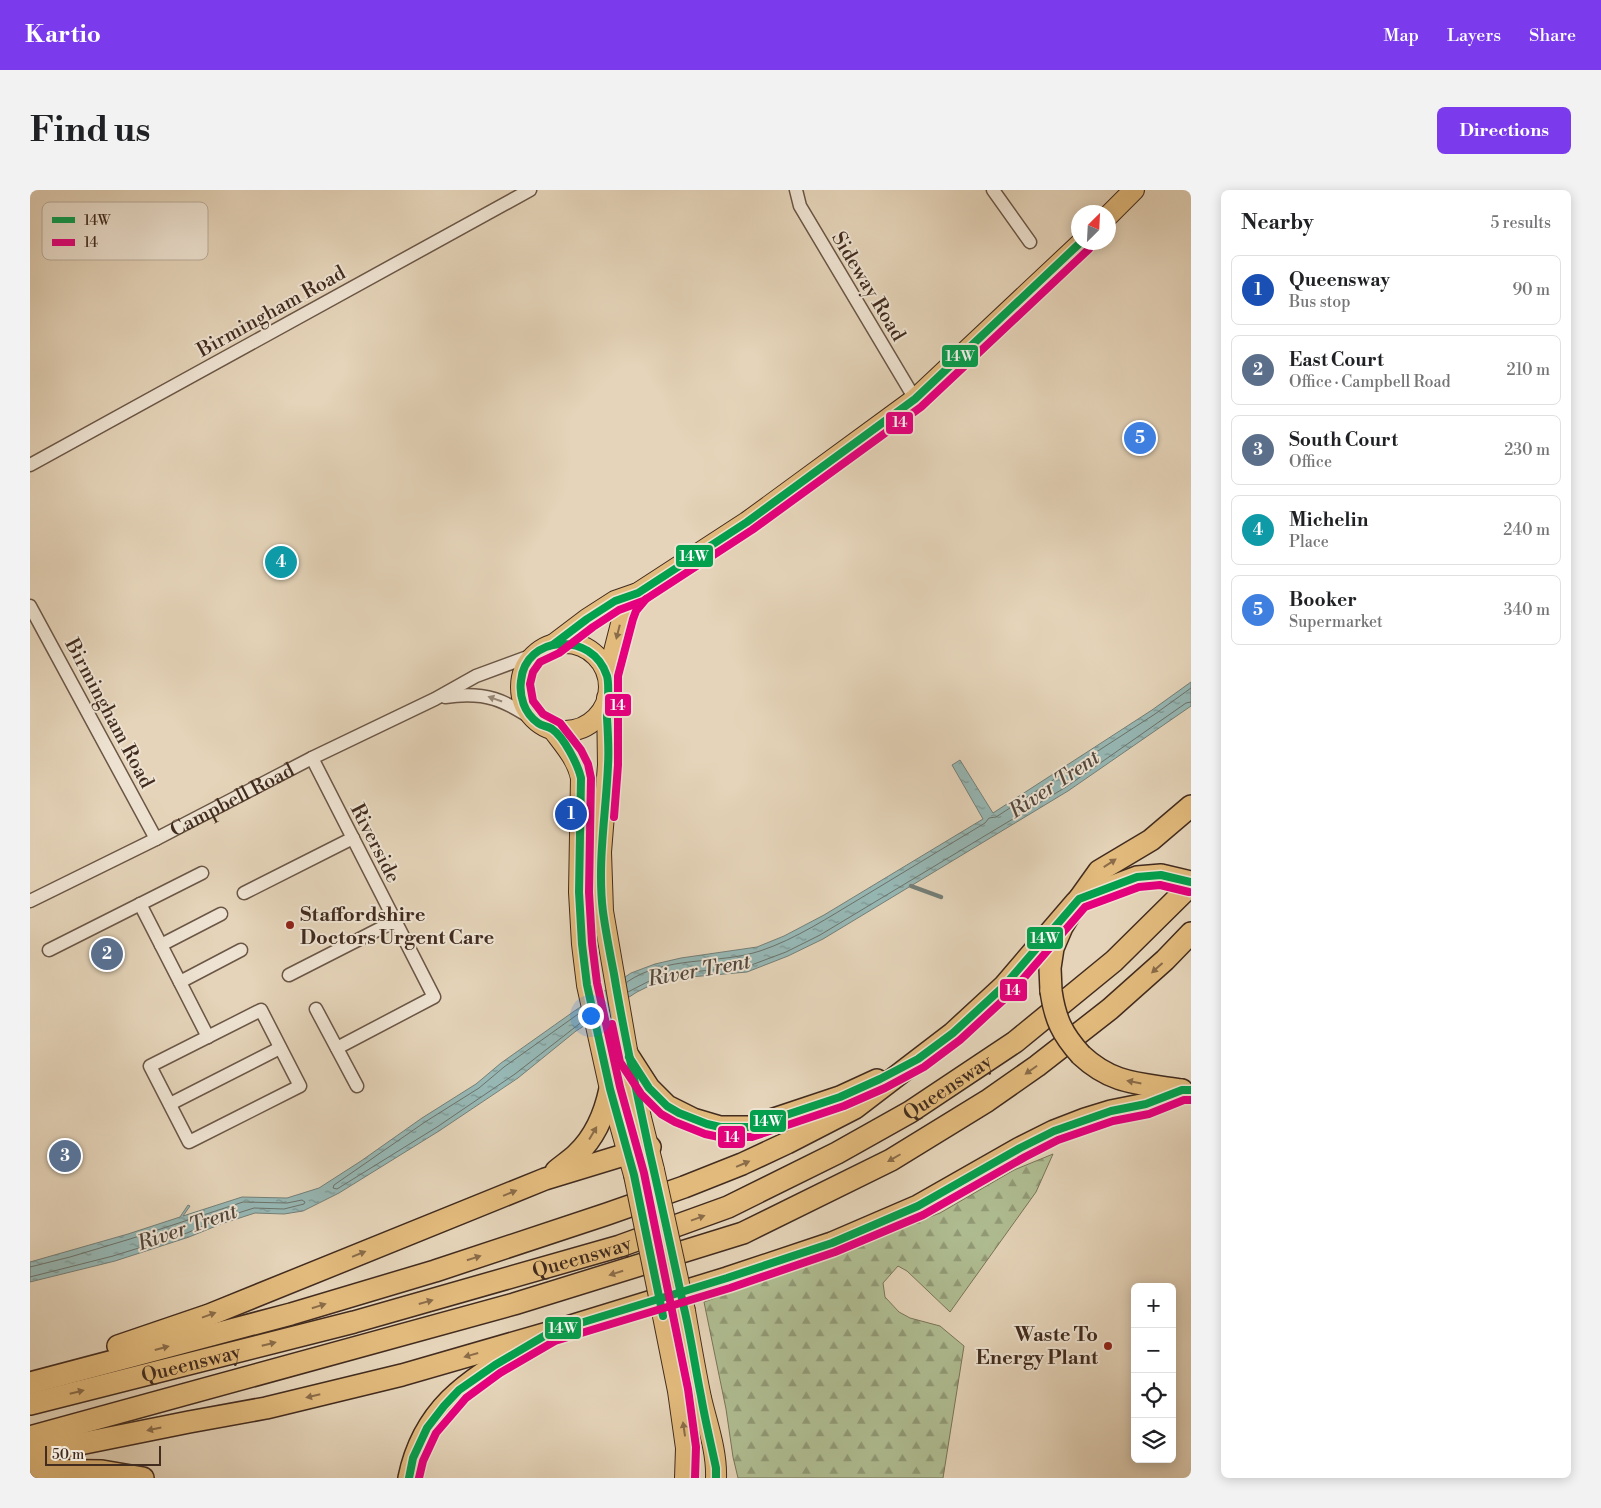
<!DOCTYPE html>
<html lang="en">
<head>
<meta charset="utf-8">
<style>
  :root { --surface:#fff; --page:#f2f2f2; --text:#202124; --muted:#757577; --line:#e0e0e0; --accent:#7c3aed }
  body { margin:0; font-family:"Libre Bodoni",serif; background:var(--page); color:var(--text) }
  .controls { position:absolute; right:15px; bottom:15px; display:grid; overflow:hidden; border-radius:8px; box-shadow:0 2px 12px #0003 }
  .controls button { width:45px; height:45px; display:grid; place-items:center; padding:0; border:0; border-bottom:1px solid var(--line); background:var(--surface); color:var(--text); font:25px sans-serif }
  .compass { position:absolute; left:1041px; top:15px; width:45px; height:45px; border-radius:50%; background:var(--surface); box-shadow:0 2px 12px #0003; rotate:24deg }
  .scale { position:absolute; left:15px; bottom:12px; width:116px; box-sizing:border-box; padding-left:5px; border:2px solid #422c1f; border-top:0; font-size:14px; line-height:18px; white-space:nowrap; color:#422c1f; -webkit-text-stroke:4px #eee3d2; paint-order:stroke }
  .you { position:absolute; left:560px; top:825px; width:18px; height:18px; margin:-12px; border:4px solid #fff; border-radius:50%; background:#1a73e8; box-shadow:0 0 0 8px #1a73e833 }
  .badge { display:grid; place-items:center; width:32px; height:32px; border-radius:50%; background:var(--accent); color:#fff; font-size:16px; font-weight:700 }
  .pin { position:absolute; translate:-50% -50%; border:2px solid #fff; box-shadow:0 1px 5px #0006 }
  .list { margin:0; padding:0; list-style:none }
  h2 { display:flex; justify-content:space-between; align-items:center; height:65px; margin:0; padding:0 20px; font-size:21px }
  h2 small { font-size:16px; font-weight:400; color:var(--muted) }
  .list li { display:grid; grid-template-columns:32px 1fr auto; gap:15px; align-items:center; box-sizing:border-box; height:70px; margin:0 10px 10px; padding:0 10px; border:1px solid var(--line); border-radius:8px }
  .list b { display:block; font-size:19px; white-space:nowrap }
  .list p { margin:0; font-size:16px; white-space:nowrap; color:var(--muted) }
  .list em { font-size:16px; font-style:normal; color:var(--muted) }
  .icon { flex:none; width:28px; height:28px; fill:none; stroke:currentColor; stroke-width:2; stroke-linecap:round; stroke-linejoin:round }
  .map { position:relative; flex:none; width:1161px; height:1288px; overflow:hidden; border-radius:8px }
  header { display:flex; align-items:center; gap:30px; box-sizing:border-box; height:70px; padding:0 25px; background:var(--accent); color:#fff }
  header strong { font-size:24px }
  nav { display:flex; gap:28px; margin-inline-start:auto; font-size:18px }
  .intro { display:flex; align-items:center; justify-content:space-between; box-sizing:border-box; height:120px; padding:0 30px }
  h1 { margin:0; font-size:35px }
  .button { padding:12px 22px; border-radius:8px; background:var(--accent); color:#fff; font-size:18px; font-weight:700 }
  main { display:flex; gap:30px; padding:0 30px }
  aside { flex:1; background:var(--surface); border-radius:8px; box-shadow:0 2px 12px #0003 }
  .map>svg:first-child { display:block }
  .forest { fill:url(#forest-firs); stroke:#797559 }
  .water { fill:url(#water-ripples); stroke:#747f78 }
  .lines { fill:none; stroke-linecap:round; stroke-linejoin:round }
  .shore { stroke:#6c726a; stroke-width:1 }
  .stream { stroke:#747f78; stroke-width:4.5 }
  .minor-casing { stroke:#6b5646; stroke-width:15 }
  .primary-casing { stroke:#422c1f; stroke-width:22 }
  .trunk-casing { stroke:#422c1f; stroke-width:24 }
  .minor { stroke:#eee3d2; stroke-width:12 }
  .primary { stroke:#e2ba7c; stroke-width:20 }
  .trunk { stroke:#e2ba7c; stroke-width:21 }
  .primary-bridge-casing { stroke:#422c1f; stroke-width:22; stroke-linecap:butt }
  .trunk-bridge-casing { stroke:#422c1f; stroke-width:24; stroke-linecap:butt }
  .primary-bridge { stroke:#e2ba7c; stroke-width:20 }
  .trunk-bridge { stroke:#e2ba7c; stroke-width:21 }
  .bus-1-casing { stroke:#eee3d2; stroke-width:11 }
  .bus-2-casing { stroke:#eee3d2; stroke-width:11 }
  .bus-1 { stroke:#03a04e; stroke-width:8 }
  .bus-2 { stroke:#e5007d; stroke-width:8 }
  .oneway { fill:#8a6c49 }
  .oneway2 { fill:#988878 }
  .poi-dot { fill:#8f2418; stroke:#eee3d2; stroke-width:2 }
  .labels { text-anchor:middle; stroke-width:4; stroke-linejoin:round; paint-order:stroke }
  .street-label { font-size:20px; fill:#422c1f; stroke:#eee3d2 }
  .poi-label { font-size:20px; font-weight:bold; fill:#422c1f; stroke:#eee3d2; text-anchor:start }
  .water-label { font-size:21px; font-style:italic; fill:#53483d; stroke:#eee3d2 }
  .key { fill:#eee3d2; stroke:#baac9c; stroke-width:1 }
  .key-label { font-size:14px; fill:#422c1f }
  .line-badge { stroke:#eee3d2; stroke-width:2 }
  .badge-label { font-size:14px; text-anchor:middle; font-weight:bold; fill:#fff }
</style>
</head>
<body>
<header>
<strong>Kartio</strong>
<nav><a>Map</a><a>Layers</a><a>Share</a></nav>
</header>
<div class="intro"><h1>Find us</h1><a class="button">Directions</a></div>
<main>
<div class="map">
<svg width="1161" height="1288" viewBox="0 0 1161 1288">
  <defs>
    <pattern id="forest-firs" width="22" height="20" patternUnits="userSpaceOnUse" patternTransform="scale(1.25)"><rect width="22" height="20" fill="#b0be93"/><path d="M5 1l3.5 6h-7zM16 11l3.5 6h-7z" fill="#919b77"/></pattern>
    <pattern id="water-ripples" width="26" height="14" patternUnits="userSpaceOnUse" patternTransform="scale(1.25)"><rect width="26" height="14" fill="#96b7b4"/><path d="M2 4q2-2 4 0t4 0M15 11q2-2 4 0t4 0" fill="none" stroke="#7c9592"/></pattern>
  </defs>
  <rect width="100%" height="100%" fill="#e5d4b9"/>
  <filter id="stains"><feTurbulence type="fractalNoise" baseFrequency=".004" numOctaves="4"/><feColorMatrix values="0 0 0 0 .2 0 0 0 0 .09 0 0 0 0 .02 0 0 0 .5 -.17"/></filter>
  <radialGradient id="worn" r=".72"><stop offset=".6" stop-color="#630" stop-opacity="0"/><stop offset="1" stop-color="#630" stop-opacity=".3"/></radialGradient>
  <path class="forest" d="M1023 964 1006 1002 920 1122 877 1081 868 1076 853 1093 855 1107 869 1122 880 1128 910 1136 934 1156 913 1288H708L703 1267 696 1219 674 1112 791 1069 910 1023 984 980Z"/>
  <path class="water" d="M1161 492V516L1038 601 793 749 758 766 717 782 660 787 625 793 607 802 546 841 488 888 409 941 309 1003 273 1021 254 1024 225 1023 191 1034 159 1047 85 1071 0 1092V1072L98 1044 150 1027 158 1015 160 1016 153 1026 212 1007 257 1008 289 998 331 971 392 928 446 894 471 873 543 822 601 783 625 774 651 768 727 757 754 746 794 725 953 629 922 575 930 570 963 623 1122 520Z"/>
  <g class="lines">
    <g class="shore">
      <path d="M597 792C636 765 687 775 730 761 766 749 799 727 831 708 872 683 914 658 955 633L959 628 966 627 1125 524 1161 498"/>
      <path d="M598 802 625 788 660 782 716 777 756 762 790 745 1036 597 1156 513 1161 512"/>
      <path d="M551 822 474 877 449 898 395 932 304 995 303 998 307 999 407 937 485 884 553 831"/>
      <path d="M0 1077 40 1067 100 1049 213 1012 257 1013 272 1010 275 1012 274 1014 254 1019 224 1018 189 1029 157 1043 83 1066 0 1087"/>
    </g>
    <path class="stream" d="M881 696 911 707"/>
    <defs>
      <g id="minor">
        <path d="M766 0 770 16 885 209"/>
        <path d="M963 0 1000 52"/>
        <path d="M0 275 500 0"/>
        <path d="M0 416 126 649"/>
        <path d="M415 507C456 501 475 510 507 532"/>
        <path d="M282 568 404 807 307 858"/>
        <path d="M214 703 323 648"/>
        <path id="s1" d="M0 711 126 649 282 568 405 509 446 486 503 465"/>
        <path d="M110 714 178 847"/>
        <path d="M131 755 191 724"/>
        <path d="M19 760 172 683"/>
        <path d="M259 785 365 731"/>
        <path d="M150 792 211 760"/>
        <path d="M286 819 327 896"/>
        <path d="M231 820 270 896 159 952 120 876Z"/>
        <path d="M140 914 250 858"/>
      </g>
      <g id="primary">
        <path d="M1078 26 1104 0"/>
        <circle cx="535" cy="497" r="44"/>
        <path d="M524 454 557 429 585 411 608 403 717 332 885 209 1052 52"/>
        <path d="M578 485 593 426 597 416 608 403"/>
        <path d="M577 508 578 575 571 662 573 721 597 860 611 928 624 980"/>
        <path d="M523 540C535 556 547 569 551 588L549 702 552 754 557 795 580 899 604 985"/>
        <path d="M655 1121C660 1150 665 1179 671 1208 677 1234 687 1261 686 1288"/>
        <path d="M633 1126 648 1201 656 1258 655 1288"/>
      </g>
      <g id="trunk">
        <path d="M1049 709 1069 681 1121 650 1161 616"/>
        <path d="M1021 801 1020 778 1023 758 1032 737 1049 709 1107 687 1131 685 1161 692"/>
        <path d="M1051 865C1083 895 1110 893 1151 900"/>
        <path d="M599 867 619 898 637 916 663 929 690 937H720L810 907 847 890"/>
        <path d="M526 981C533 975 541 970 547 964 565 947 575 923 580 899"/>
        <path d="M88 1156 179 1125 515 989 620 957"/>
        <path d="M0 1193 261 1124 405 1081 577 1024 654 997 712 974 757 953 825 918 923 843 974 796 1046 712"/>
        <path id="s2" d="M0 1214 324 1132 590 1056 698 1017 807 963 880 922 985 852 1084 771 1161 695"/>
        <path d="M0 1247 484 1114 713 1043 861 970 957 911 1007 876 1080 819 1135 770 1161 743"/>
        <path d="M0 1264 159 1232 236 1218 372 1185 521 1142 697 1088 802 1053 888 1016 990 958 1024 941 1055 929 1081 921 1116 914 1152 900"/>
        <path d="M0 1280 72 1281 113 1288"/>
        <path d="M379 1288C393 1220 436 1191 493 1159"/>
      </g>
    </defs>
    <use href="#minor" class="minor-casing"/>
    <use href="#primary" class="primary-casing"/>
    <use href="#trunk" class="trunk-casing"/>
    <use href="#minor" class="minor"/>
    <use href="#primary" class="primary"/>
    <use href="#trunk" class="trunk"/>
    <defs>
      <g id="primary-bridge">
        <path d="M624 980 655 1121"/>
        <path d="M604 985 633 1126"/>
      </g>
      <path id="trunk-bridge" d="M1021 801C1025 829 1032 844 1051 865"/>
    </defs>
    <use href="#primary-bridge" class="primary-bridge-casing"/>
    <use href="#trunk-bridge" class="trunk-bridge-casing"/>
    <use href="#primary-bridge" class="primary-bridge"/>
    <use href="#trunk-bridge" class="trunk-bridge"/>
    <defs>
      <g id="bus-1">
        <path d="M524 454 557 429 585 411 608 403 717 332 885 209 1051 52"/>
        <path d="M599 867 619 898 637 916 649 923 677 934 690 937H720L810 907 850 889 888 869 923 843 974 796 1049 709 1107 687 1131 685 1161 692"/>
        <path d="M633 1126 604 985 580 899 557 795 552 754 549 702 551 588C548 575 534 547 522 539 517 536 512 536 508 533 494 523 489 506 491 491 495 445 562 440 577 486 580 497 577 516 577 528 578 544 579 560 578 575 576 624 567 673 573 722 576 743 580 764 584 784 594 845 607 904 620 964 632 1016 643 1067 654 1118 661 1147 665 1177 671 1206 675 1230 681 1254 686 1278V1288"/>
        <path d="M379 1288 383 1268 397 1238 414 1216 429 1200 465 1175 521 1142 697 1088 802 1053 888 1016 990 958 1024 941 1081 921 1116 914 1152 900H1161"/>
      </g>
      <g id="bus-2">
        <path d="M584 627 588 575V486L603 429 606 421 616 409"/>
        <path d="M582 834 590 872 611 904 631 924 645 932 675 944 689 947H722L814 916 855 898 894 877 930 850 981 803 1055 717 1109 697 1130 695 1159 702"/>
        <path d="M389 1288 393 1271 406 1243 436 1208 470 1183 525 1151 700 1098 805 1062 893 1025 995 967 1028 950 1083 931 1119 924 1154 910H1161"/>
        <path d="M665 1288 666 1257 658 1199 614 983 590 897 567 793 562 753 559 702 561 588 558 574 551 560 530 533 513 524 503 511 500 494 503 482 510 472 529 463 563 437 589 420 613 411 722 340 891 217 1059 59"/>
      </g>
    </defs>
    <use href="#bus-1" class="bus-1-casing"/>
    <use href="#bus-2" class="bus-2-casing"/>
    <use href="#bus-1" class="bus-1"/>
    <use href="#bus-2" class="bus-2"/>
  </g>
  <defs><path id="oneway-solid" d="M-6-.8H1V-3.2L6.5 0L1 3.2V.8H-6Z" transform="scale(1.25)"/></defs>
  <g class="oneway">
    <use href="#oneway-solid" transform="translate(588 442) rotate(104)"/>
    <use href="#oneway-solid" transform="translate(1080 673) rotate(-33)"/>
    <use href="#oneway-solid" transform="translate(1127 778) rotate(138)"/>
    <use href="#oneway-solid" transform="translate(1001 880) rotate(145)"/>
    <use href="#oneway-solid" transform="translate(1104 892) rotate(-169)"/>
    <use href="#oneway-solid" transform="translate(563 943) rotate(-59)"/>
    <use href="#oneway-solid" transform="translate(864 968) rotate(150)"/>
    <use href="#oneway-solid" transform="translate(713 974) rotate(-23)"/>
    <use href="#oneway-solid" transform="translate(480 1003) rotate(-22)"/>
    <use href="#oneway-solid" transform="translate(668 1028) rotate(-20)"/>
    <use href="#oneway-solid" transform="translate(329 1064) rotate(-22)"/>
    <use href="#oneway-solid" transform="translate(444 1068) rotate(-18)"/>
    <use href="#oneway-solid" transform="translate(586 1083) rotate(163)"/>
    <use href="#oneway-solid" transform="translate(396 1112) rotate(-16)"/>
    <use href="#oneway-solid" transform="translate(289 1116) rotate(-17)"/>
    <use href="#oneway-solid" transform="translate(179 1125) rotate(-20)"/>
    <use href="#oneway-solid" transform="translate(239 1154) rotate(-14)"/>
    <use href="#oneway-solid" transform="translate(132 1158) rotate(-15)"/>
    <use href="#oneway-solid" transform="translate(441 1165) rotate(164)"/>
    <use href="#oneway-solid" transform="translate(47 1202) rotate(-14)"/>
    <use href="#oneway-solid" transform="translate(283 1206) rotate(167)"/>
    <use href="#oneway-solid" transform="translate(124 1239) rotate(168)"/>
    <use href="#oneway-solid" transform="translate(654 1239) rotate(-98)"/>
  </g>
  <use class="oneway2" href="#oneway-solid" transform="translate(465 509) rotate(-161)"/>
  <g class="poi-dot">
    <circle cx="260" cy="735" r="5"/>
    <circle cx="1078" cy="1156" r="5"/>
  </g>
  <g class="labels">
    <g class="street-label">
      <text transform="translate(839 96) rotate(59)" y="7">Sideway Road</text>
      <text transform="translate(241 121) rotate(-29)" y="7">Birmingham Road</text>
      <text transform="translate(80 523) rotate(62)" y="7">Birmingham Road</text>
      <text dy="7" stroke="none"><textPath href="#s1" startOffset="226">Campbell Road</textPath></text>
      <text transform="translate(346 653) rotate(63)" y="7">Riverside</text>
      <text dy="7" stroke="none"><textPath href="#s2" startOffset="976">Queensway</textPath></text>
      <text dy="7" stroke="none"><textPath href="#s2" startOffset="571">Queensway</textPath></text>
      <text dy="7" stroke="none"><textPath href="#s2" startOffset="166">Queensway</textPath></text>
    </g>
    <g class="poi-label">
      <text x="270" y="731">Staffordshire<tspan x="270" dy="23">Doctors Urgent Care</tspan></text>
      <text x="1068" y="1151" text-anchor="end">Waste To<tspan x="1068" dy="23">Energy Plant</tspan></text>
    </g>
    <g class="water-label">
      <text transform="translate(1024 594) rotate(-34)" y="7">River Trent</text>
      <text transform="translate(669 780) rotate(-10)" y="7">River Trent</text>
      <text transform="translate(157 1037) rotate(-19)" y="7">River Trent</text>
    </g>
  </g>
  <rect x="12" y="12" width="166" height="58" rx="8" class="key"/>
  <rect x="22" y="27" width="23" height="6" fill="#03a04e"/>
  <rect x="22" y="49" width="23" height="7" fill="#e5007d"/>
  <g class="key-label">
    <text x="54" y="35">14W</text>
    <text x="54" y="57">14</text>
  </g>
  <g class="line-badge">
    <rect x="911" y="154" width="38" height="24" rx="5" fill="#03a04e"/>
    <rect x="855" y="221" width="29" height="24" rx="5" fill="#e5007d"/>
    <rect x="645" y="354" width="39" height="24" rx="5" fill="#03a04e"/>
    <rect x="574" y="503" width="28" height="24" rx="5" fill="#e5007d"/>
    <rect x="996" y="736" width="38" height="24" rx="5" fill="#03a04e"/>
    <rect x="969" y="788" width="29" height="24" rx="5" fill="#e5007d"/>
    <rect x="719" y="919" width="38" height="24" rx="5" fill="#03a04e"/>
    <rect x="687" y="935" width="29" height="24" rx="5" fill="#e5007d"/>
    <rect x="514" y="1126" width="38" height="24" rx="5" fill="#03a04e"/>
  </g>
  <g class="badge-label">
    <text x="930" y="171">14W</text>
    <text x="870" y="237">14</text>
    <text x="664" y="371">14W</text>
    <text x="588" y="520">14</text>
    <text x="1015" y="753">14W</text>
    <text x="983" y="805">14</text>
    <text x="738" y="936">14W</text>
    <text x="702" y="952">14</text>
    <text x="533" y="1143">14W</text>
  </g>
  <rect width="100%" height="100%" filter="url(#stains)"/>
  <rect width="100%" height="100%" fill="url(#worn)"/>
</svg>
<div class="controls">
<button>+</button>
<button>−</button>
<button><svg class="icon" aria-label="locate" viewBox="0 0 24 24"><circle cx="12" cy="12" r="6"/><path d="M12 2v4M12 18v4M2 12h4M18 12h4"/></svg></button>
<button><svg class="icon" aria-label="layers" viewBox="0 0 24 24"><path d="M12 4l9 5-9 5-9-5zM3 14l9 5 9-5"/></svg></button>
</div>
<svg class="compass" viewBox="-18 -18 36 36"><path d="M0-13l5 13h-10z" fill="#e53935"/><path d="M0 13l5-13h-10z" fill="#757577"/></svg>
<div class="scale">50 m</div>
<div class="you"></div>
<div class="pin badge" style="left:541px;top:624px;background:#1a4fb4">1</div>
<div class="pin badge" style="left:77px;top:764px;background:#5c6f8a">2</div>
<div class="pin badge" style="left:35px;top:966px;background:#5c6f8a">3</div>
<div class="pin badge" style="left:251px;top:372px;background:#0f9aa8">4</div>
<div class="pin badge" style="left:1110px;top:248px;background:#3f7fe0">5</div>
</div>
<aside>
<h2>Nearby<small>5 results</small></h2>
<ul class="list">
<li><span class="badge" style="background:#1a4fb4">1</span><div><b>Queensway</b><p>Bus stop</p></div><em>90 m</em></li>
<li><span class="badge" style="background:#5c6f8a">2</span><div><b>East Court</b><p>Office · Campbell Road</p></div><em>210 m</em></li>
<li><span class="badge" style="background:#5c6f8a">3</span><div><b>South Court</b><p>Office</p></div><em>230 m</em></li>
<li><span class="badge" style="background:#0f9aa8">4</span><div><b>Michelin</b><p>Place</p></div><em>240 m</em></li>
<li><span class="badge" style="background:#3f7fe0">5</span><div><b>Booker</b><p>Supermarket</p></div><em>340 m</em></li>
</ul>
</aside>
</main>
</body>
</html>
